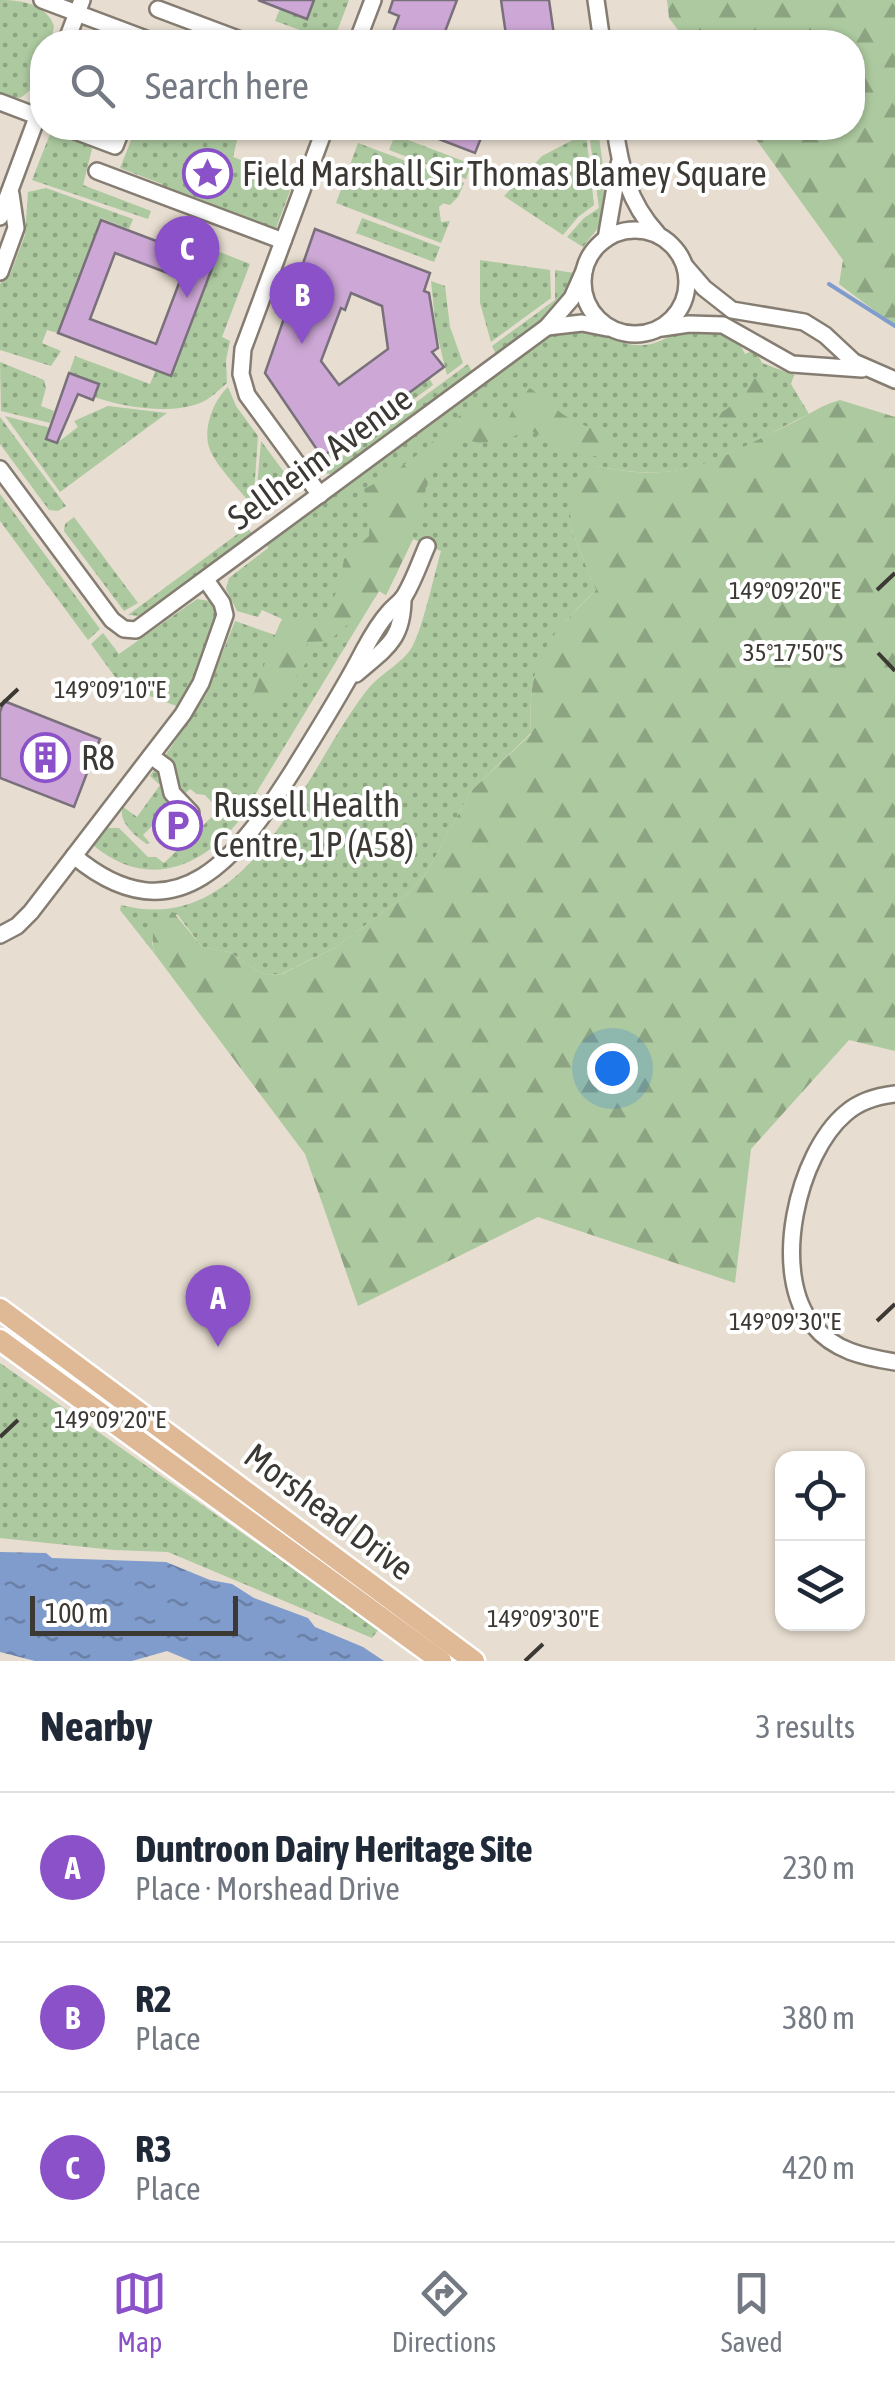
<!DOCTYPE html>
<html lang="en">
<head>
<meta charset="utf-8">
<style>
  :root { --surface:#fff; --page:#f2f2f3; --text:#1f2937; --muted:#747a83; --line:#e0e1e3; --accent:#8a51c8 }
  body { margin:0; font-family:"Asap Condensed",sans-serif; background:var(--page); color:var(--text) }
  .controls { position:absolute; right:30px; bottom:30px; display:grid; overflow:hidden; border-radius:20px; box-shadow:0 2px 8px #0004 }
  .controls button { width:90px; height:90px; display:grid; place-items:center; padding:0; border:0; border-bottom:2px solid var(--line); background:var(--surface); color:var(--text); font:50px sans-serif }
  .scale { position:absolute; left:30px; bottom:25px; width:208px; box-sizing:border-box; padding-left:10px; border:5px solid #3c3833; border-top:0; font-size:28px; line-height:35px; white-space:nowrap; color:#3c3833; -webkit-text-stroke:8px #fff; paint-order:stroke }
  .you { position:absolute; left:612px; top:1068px; width:35px; height:35px; margin:-25px; border:8px solid #fff; border-radius:50%; background:#1a73e8; box-shadow:0 0 0 15px #1a73e833 }
  .badge { display:grid; place-items:center; width:65px; height:65px; border-radius:50%; background:var(--accent); color:#fff; font-size:32px; font-weight:700 }
  .pin { position:absolute; translate:-50% -82px; filter:drop-shadow(0 2px 5px #0008) }
  .pin::after { content:''; position:absolute; top:52px; width:35px; height:30px; background:inherit; clip-path:polygon(0 0,100% 0,50% 100%) }
  .list { margin:0; padding:0; list-style:none }
  h2 { display:flex; justify-content:space-between; align-items:center; height:130px; margin:0; padding:0 40px; font-size:42px }
  h2 small { font-size:32px; font-weight:400; color:var(--muted) }
  .list li { display:grid; grid-template-columns:65px 1fr auto; gap:30px; align-items:center; box-sizing:border-box; height:150px; padding:0 40px; border-top:2px solid var(--line) }
  .list b { display:block; font-size:38px; white-space:nowrap }
  .list p { margin:0; font-size:32px; white-space:nowrap; color:var(--muted) }
  .list em { font-size:32px; font-style:normal; color:var(--muted) }
  .icon { flex:none; width:55px; height:55px; fill:none; stroke:currentColor; stroke-width:2; stroke-linecap:round; stroke-linejoin:round }
  .map { position:relative; flex:none; width:895px; height:1661px; overflow:hidden }
  .search { position:absolute; background:var(--surface); box-shadow:0 2px 8px #0004; left:30px; right:30px; top:30px; height:110px; display:flex; align-items:center; gap:25px; box-sizing:border-box; padding:0 35px; border-radius:40px; color:var(--muted); font-size:38px }
  .sheet { height:580px; background:var(--surface) }
  nav { display:flex; justify-content:space-around; align-items:center; box-sizing:border-box; height:140px; border-top:2px solid var(--line); background:var(--surface); font-size:28px; color:var(--muted) }
  nav a { display:grid; justify-items:center; gap:5px }
  nav .on { color:var(--accent) }
  .map>svg:first-child { display:block }
  .green { fill:url(#green-dots) }
  .forest { fill:url(#forest-firs) }
  .water { fill:url(#water-ripples) }
  .lines { fill:none; stroke-linecap:round; stroke-linejoin:round }
  .stream { stroke:#809ccc; stroke-width:4 }
  .building { fill:#cda8d6; stroke:#79707b; stroke-width:2.5; fill-rule:evenodd }
  .minor-casing { stroke:#857d71; stroke-width:20 }
  .major-casing { stroke:#fff; stroke-width:25 }
  .minor { stroke:#fff; stroke-width:15 }
  .major { stroke:#dfb896; stroke-width:20 }
  .ticks { fill:none; stroke:#3c3833; stroke-width:4 }
  .labels { text-anchor:middle; stroke-width:8; stroke-linejoin:round; paint-order:stroke }
  .poi-label { font-size:35px; fill:#3c3833; stroke:#fff; text-anchor:start }
  .street-label { font-size:35px; fill:#3c3833; stroke:#fff }
  .ticks-label { font-size:25px; text-anchor:middle; fill:#3c3833; stroke:#fff; stroke-width:8; stroke-linejoin:round; paint-order:stroke }
</style>
</head>
<body>
<div class="map">
<svg width="895" height="1661" viewBox="0 0 895 1661">
  <defs>
    <pattern id="green-dots" width="8" height="8" patternUnits="userSpaceOnUse" patternTransform="scale(2.5)"><rect width="8" height="8" fill="#acc99f"/><path d="M2 2h.1M6 6h.1" fill="none" stroke="#8da482" stroke-width="1.8" stroke-linecap="round"/></pattern>
    <pattern id="forest-firs" width="22" height="20" patternUnits="userSpaceOnUse" patternTransform="scale(2.5)"><rect width="22" height="20" fill="#acc99f"/><path d="M5 1l3.5 6h-7zM16 11l3.5 6h-7z" fill="#8da482"/></pattern>
    <pattern id="water-ripples" width="26" height="14" patternUnits="userSpaceOnUse" patternTransform="scale(2.5)"><rect width="26" height="14" fill="#809ccc"/><path d="M2 4q2-2 4 0t4 0M15 11q2-2 4 0t4 0" fill="none" stroke="#6a80a6"/></pattern>
  </defs>
  <rect width="100%" height="100%" fill="#e7ddd0"/>
  <g class="green">
    <path d="M0 0C22 0 46 4 54 26L51 42H42C42 64 40 87 20 98L0 95Z"/>
    <path d="M314 0H349L333 42 275 21 280 9 306 19Z"/>
    <path d="M136 128H240L233 157 294 180 275 231 161 188 162 184 120 168Z"/>
    <path d="M598 130 608 202 605 219 583 247 567 237 584 218 599 208 589 132Z"/>
    <path d="M58 133 86 143 92 149 83 185 151 211 148 219 32 180 50 134Z"/>
    <path d="M586 133 594 205 578 217 563 235 504 196 542 156Z"/>
    <path d="M395 135 471 164 466 179 389 150Z"/>
    <path d="M358 143 464 183 458 197 450 205 444 203 439 207 441 222 450 221 441 243 336 203Z"/>
    <path d="M46 188 133 219 129 229 101 218 58 333 47 330 42 343 61 351 51 366 0 350V284L7 274 10 275 25 235 28 192Z"/>
    <path d="M362 218 440 247 434 262 356 233Z"/>
    <path d="M192 241 250 264 222 337 230 341 226 360 227 383C219 390 210 399 200 403 170 415 123 407 94 397L98 384 69 373 75 356 150 384 156 370 171 376 215 261 189 251Z"/>
    <path d="M480 260 550 270 551 298 491 342 480 303Z"/>
    <path d="M555 270 574 273C568 312 525 333 496 354L492 346 555 300Z"/>
    <path d="M431 281 445 286 450 327 463 363 447 375 436 330Z"/>
    <path d="M679 329C710 329 730 322 745 354L755 350 762 363 794 375 791 384 809 414C728 453 692 487 597 466L569 524 596 590C546 639 527 661 531 733L471 791 427 872 410 892 336 947 281 974 264 975 229 952 202 947 177 914 152 942 154 953 120 910 121 905C252 940 306 766 368 689 380 674 403 663 412 647 423 628 434 575 441 551L413 539 386 595 379 591 241 818C202 869 146 890 93 845L107 828H119L148 857H156L164 863 219 810 205 795 197 794 190 789 180 798 163 759 206 695 235 621 275 635 282 619 262 610 258 617 237 611 226 589 229 578 268 548 267 545 553 333C599 314 628 372 679 329Z"/>
    <path d="M0 362 44 380 46 388 41 406 54 411 50 423 1 411Z"/>
    <path d="M468 364 472 372 340 470 331 474 320 473Z"/>
    <path d="M429 378 433 385 327 463 322 457Z"/>
    <path d="M228 387 236 406 258 436 253 507C242 492 214 464 209 447 203 427 214 400 228 387Z"/>
    <path d="M108 406 167 413 60 492 5 416 50 428 46 439 57 443 78 427 74 421Z"/>
    <path d="M0 417 66 506 58 511 49 510 0 444Z"/>
    <path d="M261 441 290 480 292 489 258 514 255 511Z"/>
    <path d="M0 494 100 629 88 640 0 521Z"/>
    <path d="M74 517 138 603 124 611 64 531 65 524Z"/>
    <path d="M247 527 253 535 142 616 128 615Z"/>
    <path d="M197 599 210 601 217 617 196 675 179 707 121 685 91 644 103 633 119 654Z"/>
    <path d="M157 766 175 803 143 835 150 843 147 844C136 837 117 821 123 807L137 817 160 785 150 776Z"/>
    <path d="M0 1363 379 1629 372 1638 168 1552 114 1550 0 1538Z"/>
  </g>
  <g class="forest">
    <path d="M667 0H895V326L839 284 843 260 748 128H852V42H687L669 18Z"/>
    <path d="M761 376 769 382C763 410 747 424 718 424L715 417 738 401 753 379Z"/>
    <path d="M530 388C562 413 566 422 609 433V456L606 458 575 453 529 430 505 440 479 443 467 440 459 444 441 461 426 486 422 518 419 522 408 523V532L413 539 386 595 379 591 370 605 329 641 307 642 306 663 271 713 267 714 256 706 253 695 280 623 301 617H318C339 595 340 586 344 559L369 536 370 515 364 489C402 471 434 442 464 411 480 409 492 423 508 420L517 400Z"/>
    <path d="M840 400 895 417V1051L849 1040 751 1149 735 1283 538 1217 358 1306 305 1154 154 953C151 937 153 922 166 911L173 912 202 947 229 952 264 975 282 974 336 947 410 892 427 872 471 791 531 734C528 658 544 642 596 590L569 524V487L597 466C688 486 720 457 798 420 813 412 824 404 840 400Z"/>
  </g>
  <path class="water" d="M0 1552 46 1553 52 1558 166 1562 210 1580 232 1584 254 1598 308 1618 315 1627 363 1647 384 1661H191L167 1651 132 1661H35L0 1652Z"/>
  <g class="lines">
    <path class="stream" d="M829 284 895 326"/>
  </g>
  <g class="building">
    <path d="M258 0H314L307 19Z"/>
    <path d="M393 0H457L441 42H389L399 16 389 12Z"/>
    <path d="M501 0H549L555 42H507Z"/>
    <path d="M410 128H485L475 153Z"/>
    <path d="M101 220 214 263 171 376 58 333ZM115 253 181 278 156 344 90 319Z"/>
    <path d="M315 229 430 273 424 291 429 293 438 348 432 352 444 367 322 457 265 373ZM351 293 382 306 388 349 339 385 321 361 341 308 345 310Z"/>
    <path d="M69 373 99 384 93 400 78 394 57 443 46 439Z"/>
    <path d="M4 701 100 739 74 807 0 778V712Z"/>
  </g>
  <g class="lines">
    <defs>
      <g id="minor">
        <path d="M42 0 154 42"/>
        <path d="M596 0 602 42"/>
        <path d="M158 9 246 42"/>
        <path d="M66 42 82 0"/>
        <path d="M357 42 373 0"/>
        <path d="M0 102 42 118"/>
        <path d="M67 128 115 146 122 128"/>
        <path d="M615 128C620 167 629 203 657 233"/>
        <path d="M97 171 283 241"/>
        <path d="M0 217 42 104"/>
        <circle cx="635" cy="282" r="52"/>
        <path d="M606 239 619 164"/>
        <path d="M685 266 704 288 732 310 804 322 825 335 854 362 895 380"/>
        <path d="M0 272 16 228 11 194"/>
        <path d="M547 327 582 323 607 328"/>
        <path d="M662 328 689 324 723 325 792 364 862 369"/>
        <path d="M0 469 112 620 124 629 136 630 547 327 572 298 584 271"/>
        <path d="M320 495 247 395 241 374 243 349 325 128"/>
        <path d="M356 674C386 648 403 640 403 598"/>
        <path d="M151 756 166 767 172 793 191 813"/>
        <path d="M74 856C177 942 240 854 294 769 318 730 343 691 364 650 371 637 379 623 389 612 394 606 401 602 405 595 414 580 420 562 427 546"/>
        <path d="M0 935 17 926 31 912 183 714 201 683 225 615 222 603 206 580"/>
        <path d="M895 1094C877 1096 860 1101 846 1113 797 1154 770 1274 813 1325 834 1351 864 1357 895 1362"/>
      </g>
      <g id="major">
        <path d="M0 1309 474 1661"/>
        <path d="M0 1340 441 1661"/>
      </g>
    </defs>
    <use href="#minor" class="minor-casing"/>
    <use href="#major" class="major-casing"/>
    <use href="#minor" class="minor"/>
    <use href="#major" class="major"/>
  </g>
  <path class="ticks" d="M877 590 895 573M878 653 895 671M0 706 18 689M877 1321 895 1304M0 1437 18 1420M525 1661 543 1644"/>
  <defs>
    <symbol id="sight-ring" viewBox="-11 -11 22 22"><circle r="9.5" fill="#fff" stroke="#8a51c8" stroke-width="1.5"/><path d="M0-6L1.8-2.2L6-1.7L2.9 1.2L3.7 5.4L0 3.3L-3.7 5.4L-2.9 1.2L-6-1.7L-1.8-2.2Z" fill="#8a51c8"/></symbol>
    <symbol id="building-ring" viewBox="-11 -11 22 22"><circle r="9.5" fill="#fff" stroke="#8a51c8" stroke-width="1.5"/><path d="M-4-6H4V6H1V3H-1V6H-4ZM-2.5-4.3h1.7v1.8h-1.7ZM.8-4.3h1.7v1.8H.8ZM-2.5-1h1.7V.8h-1.7ZM.8-1h1.7V.8H.8Z" fill="#8a51c8"/></symbol>
    <symbol id="parking-ring" viewBox="-11 -11 22 22"><circle r="9.5" fill="#fff" stroke="#8a51c8" stroke-width="1.5"/><path d="M-3.5-5.5H1a3.5 3.5 0 0 1 0 7H-1V5.5H-3.5ZM-1-3.4V-.6H.8a1.4 1.4 0 0 0 0-2.8Z" fill="#8a51c8"/></symbol>
  </defs>
  <g fill-rule="evenodd">
    <use href="#sight-ring" x="180" y="146" width="55" height="55"/>
    <use href="#building-ring" x="18" y="730" width="55" height="55"/>
    <use href="#parking-ring" x="150" y="798" width="55" height="55"/>
  </g>
  <g class="labels">
    <g class="poi-label">
      <text x="242" y="186">Field Marshall Sir Thomas Blamey Square</text>
      <text x="81" y="770">R8</text>
      <text x="213" y="817">Russell Health<tspan x="213" dy="40">Centre, 1P (A58)</tspan></text>
    </g>
    <g class="street-label">
      <text transform="translate(320 458) rotate(-36)" y="12">Sellheim Avenue</text>
      <text transform="translate(329 1512) rotate(37)" y="12">Morshead Drive</text>
    </g>
  </g>
  <g class="ticks-label">
    <text x="785" y="599">149°09'20"E</text>
    <text x="793" y="661">35°17'50"S</text>
    <text x="110" y="698">149°09'10"E</text>
    <text x="785" y="1330">149°09'30"E</text>
    <text x="110" y="1428">149°09'20"E</text>
    <text x="543" y="1627">149°09'30"E</text>
  </g>
</svg>
<div class="controls">
<button><svg class="icon" aria-label="locate" viewBox="0 0 24 24"><circle cx="12" cy="12" r="6"/><path d="M12 2v4M12 18v4M2 12h4M18 12h4"/></svg></button>
<button><svg class="icon" aria-label="layers" viewBox="0 0 24 24"><path d="M12 4l9 5-9 5-9-5zM3 14l9 5 9-5"/></svg></button>
</div>
<div class="scale">100 m</div>
<div class="you"></div>
<div class="pin badge" style="left:218px;top:1347px">A</div>
<div class="pin badge" style="left:302px;top:344px">B</div>
<div class="pin badge" style="left:187px;top:298px">C</div>
<div class="search"><svg class="icon" aria-label="search" viewBox="0 0 24 24"><circle cx="10" cy="10" r="6"/><path d="M15 15l6 6"/></svg>Search here</div>
</div>
<section class="sheet">
<h2>Nearby<small>3 results</small></h2>
<ul class="list">
<li><span class="badge">A</span><div><b>Duntroon Dairy Heritage Site</b><p>Place · Morshead Drive</p></div><em>230 m</em></li>
<li><span class="badge">B</span><div><b>R2</b><p>Place</p></div><em>380 m</em></li>
<li><span class="badge">C</span><div><b>R3</b><p>Place</p></div><em>420 m</em></li>
</ul>
</section>
<nav>
<a class="on"><svg class="icon" aria-label="map" viewBox="0 0 24 24"><path d="M3 6l6-2 6 2 6-2v14l-6 2-6-2-6 2zM9 4v14M15 6v14"/></svg>Map</a>
<a><svg class="icon" aria-label="directions" viewBox="0 0 24 24"><path d="M12 3l9 9-9 9-9-9zM9 14v-3h6M13 9l2 2-2 2"/></svg>Directions</a>
<a><svg class="icon" aria-label="saved" viewBox="0 0 24 24"><path d="M7 4h10v16l-5-4-5 4z"/></svg>Saved</a>
</nav>
</body>
</html>
